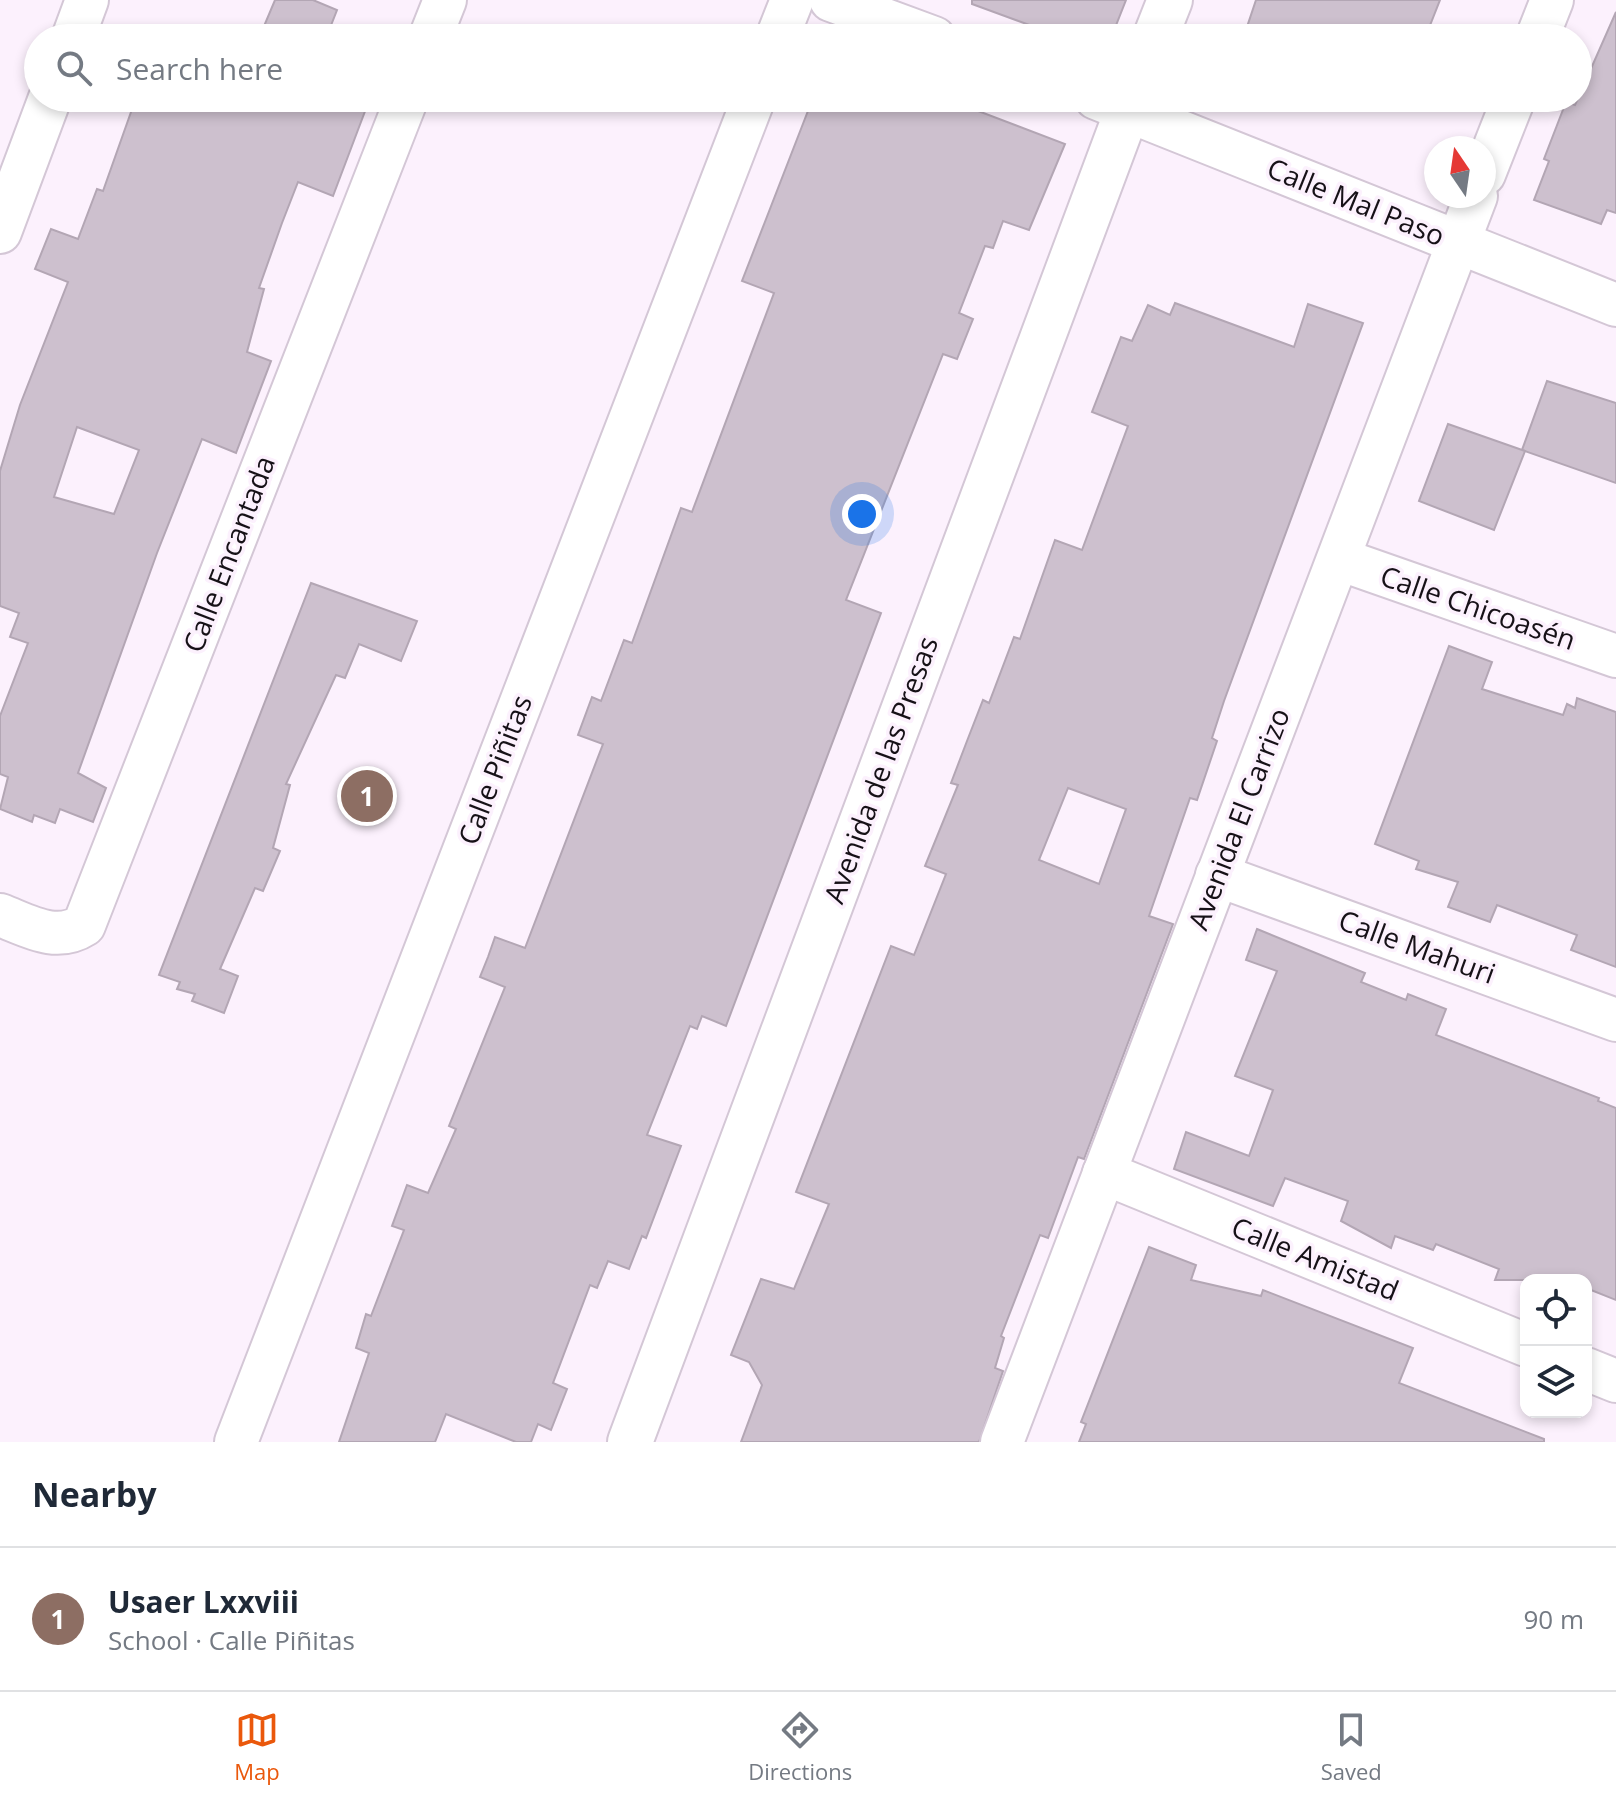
<!DOCTYPE html>
<html lang="en">
<head>
<meta charset="utf-8">
<style>
  :root { --surface:#fff; --page:#f6f6f7; --text:#1f2937; --muted:#747a83; --line:#e0e1e3; --accent:#ea580c }
  body { margin:0; font-family:"Open Sans",sans-serif; background:var(--page); color:var(--text) }
  .controls { position:absolute; right:24px; bottom:24px; display:grid; overflow:hidden; border-radius:16px; box-shadow:0 4px 12px #0003 }
  .controls button { width:72px; height:72px; display:grid; place-items:center; padding:0; border:0; border-bottom:2px solid var(--line); background:var(--surface); color:var(--text); font:40px sans-serif }
  .compass { position:absolute; left:1424px; top:136px; width:72px; height:72px; border-radius:50%; background:var(--surface); box-shadow:0 4px 12px #0003; rotate:347deg }
  .you { position:absolute; left:862px; top:514px; width:28px; height:28px; margin:-20px; border:6px solid #fff; border-radius:50%; background:#1a73e8; box-shadow:0 0 0 12px #1a73e833 }
  .badge { display:grid; place-items:center; width:52px; height:52px; border-radius:50%; background:var(--accent); color:#fff; font-size:26px; font-weight:700 }
  .pin { position:absolute; translate:-50% -50%; border:4px solid #fff; box-shadow:0 2px 8px #0006 }
  .list { margin:0; padding:0; list-style:none }
  h2 { display:flex; justify-content:space-between; align-items:center; height:104px; margin:0; padding:0 32px; font-size:34px }
  h2 small { font-size:26px; font-weight:400; color:var(--muted) }
  .list li { display:grid; grid-template-columns:52px 1fr auto; gap:24px; align-items:center; box-sizing:border-box; height:144px; padding:0 32px; border-top:2px solid var(--line) }
  .list b { display:block; font-size:30px; white-space:nowrap }
  .list p { margin:0; font-size:26px; white-space:nowrap; color:var(--muted) }
  .list em { font-size:26px; font-style:normal; color:var(--muted) }
  .icon { flex:none; width:44px; height:44px; fill:none; stroke:currentColor; stroke-width:2; stroke-linecap:round; stroke-linejoin:round }
  .map { position:relative; flex:none; width:1616px; height:1442px; overflow:hidden }
  .search { position:absolute; background:var(--surface); box-shadow:0 4px 12px #0003; left:24px; right:24px; top:24px; height:88px; display:flex; align-items:center; gap:20px; box-sizing:border-box; padding:0 28px; border-radius:44px; color:var(--muted); font-size:30px }
  .sheet { height:248px; background:var(--surface) }
  nav { display:flex; justify-content:space-around; align-items:center; box-sizing:border-box; height:112px; border-top:2px solid var(--line); background:var(--surface); font-size:22px; color:var(--muted) }
  nav a { display:grid; justify-items:center; gap:4px }
  nav .on { color:var(--accent) }
  .map>svg:first-child { display:block }
  .building { fill:#cdc0ce; stroke:#b3a6b4; stroke-width:2; fill-rule:evenodd }
  .lines { fill:none; stroke-linecap:round; stroke-linejoin:round }
  .minor-casing { stroke:#d4c7d6; stroke-width:46 }
  .tertiary-casing { stroke:#d4c7d6; stroke-width:48 }
  .minor { stroke:#fff; stroke-width:42 }
  .tertiary { stroke:#fff; stroke-width:44 }
  .labels { text-anchor:middle; stroke-width:7; stroke-linejoin:round; paint-order:stroke }
  .street-label { font-size:28px; fill:#161117; stroke:#fcf1fd }
</style>
</head>
<body>
<div class="map">
<svg width="1616" height="1442" viewBox="0 0 1616 1442">
  <rect width="100%" height="100%" fill="#fcf1fd"/>
  <g class="building">
    <path d="M275 0H313L337 10 326 38H259Z"/>
    <path d="M972 0H1126L1111 38H1065L972 4Z"/>
    <path d="M1256 0H1440L1425 38H1278L1247 27Z"/>
    <path d="M1616 12V213L1607 210 1601 224 1534 200 1549 161 1544 159 1566 102 1575 105Z"/>
    <path d="M136 98H370L333 196 298 182 282 223 259 288 264 289 247 352 271 361 236 453 202 439 157 553 78 773 106 788 93 822 60 809 55 823 34 815 32 822 0 809 8 777 0 774V716L28 643 10 637 19 613 0 606V471L20 405 68 282 35 269 51 229 78 239 97 189 103 191ZM77 427 139 450 114 514 54 497Z"/>
    <path d="M813 98H944L1065 144 1029 230 1003 221 993 248 985 246 959 313 973 319 957 359 943 354 846 600 881 613 726 1026 702 1016 697 1029 690 1026 647 1135 681 1146 646 1238 642 1236 629 1269 608 1261 597 1288 590 1285 553 1383 567 1389 551 1430 538 1424 531 1442H516L446 1414 435 1442H339L369 1353 356 1348 366 1314 371 1316 404 1230 392 1226 407 1185 428 1193 456 1129 449 1126 505 987 480 977 488 957 495 937 525 948 603 744 578 735 592 697 601 701 624 640 632 643 681 508 692 512 774 293 742 281Z"/>
    <path d="M1175 303 1294 347 1308 304 1363 323 1224 701 1212 738 1217 741 1197 800 1190 798 1149 916 1173 924 1084 1159 1078 1157 1048 1238 1040 1235 1001 1336 1004 1338 995 1368 1003 1371 979 1442H741L762 1385 749 1362 731 1355 761 1279 794 1289 829 1204 796 1192 891 946 914 955 946 874 925 866 958 785 951 783 967 741 983 700 989 703 1014 637 1020 639 1055 540 1082 550 1128 426 1092 412 1121 337 1132 341 1148 305 1170 315ZM1068 788 1126 809 1099 884 1039 860Z"/>
    <path d="M1547 381 1616 403V483L1522 450Z"/>
    <path d="M1448 424 1525 451 1494 530 1419 501Z"/>
    <path d="M311 583 417 621 401 661 359 644 345 678 336 675 286 784 290 785 273 848 280 851 263 891 255 888 220 969 238 976 224 1013 192 1001 195 994 177 989 180 982 159 975Z"/>
    <path d="M1449 646 1492 662 1482 689 1563 715 1567 704 1575 708 1577 698 1616 712V967L1571 950 1577 935 1497 905 1490 922 1448 907 1458 882 1416 869 1419 861 1375 844Z"/>
    <path d="M1257 929 1365 973 1361 982 1406 1000 1408 994 1446 1009 1436 1035 1599 1098 1598 1101 1616 1108V1300L1586 1288V1280H1495L1499 1269 1436 1244 1433 1250 1395 1236 1391 1248 1341 1221 1348 1201 1285 1178 1273 1206 1174 1169 1186 1132 1249 1156 1273 1090 1235 1076 1277 971 1246 960Z"/>
    <path d="M1149 1247 1196 1265 1191 1280 1261 1296 1263 1290 1413 1348 1399 1383 1544 1439V1442H1079L1086 1424 1081 1422Z"/>
  </g>
  <g class="lines">
    <defs>
      <g id="minor">
        <path d="M831 0 934 38"/>
        <path d="M73 38 87 0"/>
        <path d="M430 38 445 0"/>
        <path d="M777 38 792 0"/>
        <path d="M1537 38 1552 0"/>
        <path d="M1096 98 1616 305"/>
        <path d="M1484 174 1514 98"/>
        <path d="M0 232 50 98"/>
        <path d="M1339 559 1616 656"/>
        <path d="M1217 875 1616 1020"/>
        <path d="M0 915C29 926 56 943 84 925L407 98"/>
        <path d="M1104 1173 1526 1345"/>
        <path d="M1586 1369 1616 1381"/>
        <path d="M236 1442 754 98"/>
        <path d="M1002 1442 1476 196"/>
      </g>
      <g id="tertiary">
        <path d="M1155 38 1170 0"/>
        <path d="M630 1442 1132 98"/>
      </g>
    </defs>
    <use href="#minor" class="minor-casing"/>
    <use href="#tertiary" class="tertiary-casing"/>
    <use href="#minor" class="minor"/>
    <use href="#tertiary" class="tertiary"/>
  </g>
  <g class="labels">
    <g class="street-label">
      <text transform="translate(1356 202) rotate(22)" y="10">Calle Mal Paso</text>
      <text transform="translate(229 554) rotate(-69)" y="10">Calle Encantada</text>
      <text transform="translate(1478 608) rotate(19)" y="10">Calle Chicoasén</text>
      <text transform="translate(495 770) rotate(-69)" y="10">Calle Piñitas</text>
      <text transform="translate(881 770) rotate(-70)" y="10">Avenida de las Presas</text>
      <text transform="translate(1239 819) rotate(-69)" y="10">Avenida El Carrizo</text>
      <text transform="translate(1417 947) rotate(20)" y="10">Calle Mahuri</text>
      <text transform="translate(1315 1259) rotate(22)" y="10">Calle Amistad</text>
    </g>
  </g>
</svg>
<div class="controls">
<button><svg class="icon" aria-label="locate" viewBox="0 0 24 24"><circle cx="12" cy="12" r="6"/><path d="M12 2v4M12 18v4M2 12h4M18 12h4"/></svg></button>
<button><svg class="icon" aria-label="layers" viewBox="0 0 24 24"><path d="M12 4l9 5-9 5-9-5zM3 14l9 5 9-5"/></svg></button>
</div>
<svg class="compass" viewBox="-18 -18 36 36"><path d="M0-13l5 13h-10z" fill="#e53935"/><path d="M0 13l5-13h-10z" fill="#747a83"/></svg>
<div class="you"></div>
<div class="pin badge" style="left:367px;top:796px;background:#8d6e63">1</div>
<div class="search"><svg class="icon" aria-label="search" viewBox="0 0 24 24"><circle cx="10" cy="10" r="6"/><path d="M15 15l6 6"/></svg>Search here</div>
</div>
<section class="sheet">
<h2>Nearby<small></small></h2>
<ul class="list">
<li><span class="badge" style="background:#8d6e63">1</span><div><b>Usaer Lxxviii</b><p>School · Calle Piñitas</p></div><em>90 m</em></li>
</ul>
</section>
<nav>
<a class="on"><svg class="icon" aria-label="map" viewBox="0 0 24 24"><path d="M3 6l6-2 6 2 6-2v14l-6 2-6-2-6 2zM9 4v14M15 6v14"/></svg>Map</a>
<a><svg class="icon" aria-label="directions" viewBox="0 0 24 24"><path d="M12 3l9 9-9 9-9-9zM9 14v-3h6M13 9l2 2-2 2"/></svg>Directions</a>
<a><svg class="icon" aria-label="saved" viewBox="0 0 24 24"><path d="M7 4h10v16l-5-4-5 4z"/></svg>Saved</a>
</nav>
</body>
</html>
